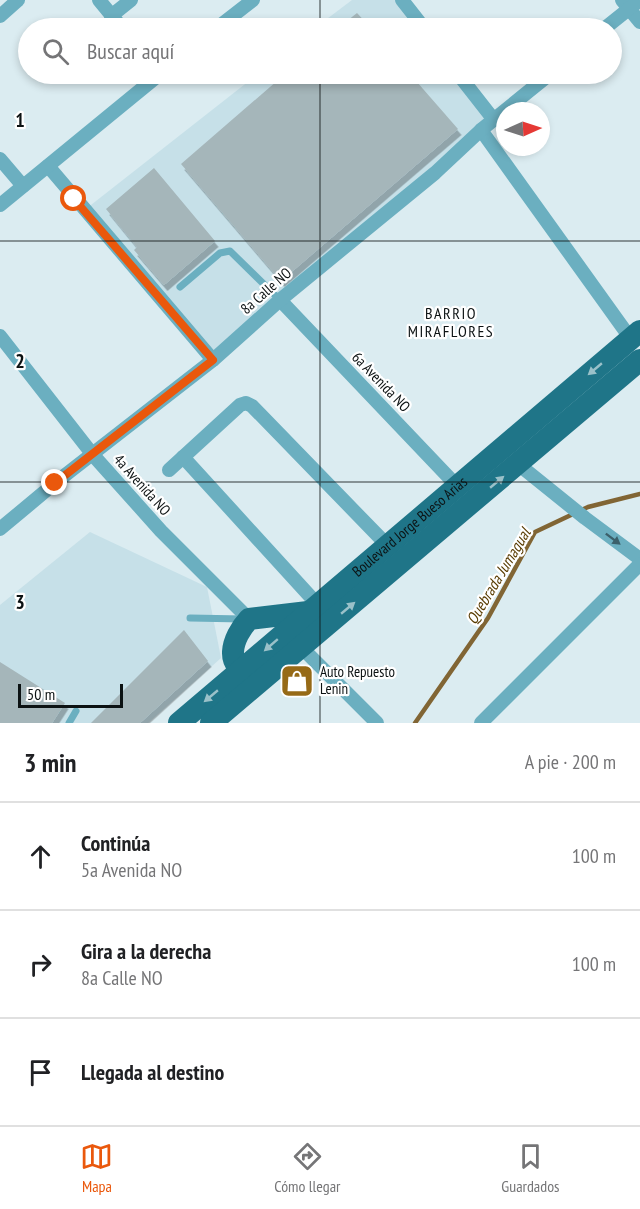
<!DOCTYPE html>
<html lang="es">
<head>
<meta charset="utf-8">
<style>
  :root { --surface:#fff; --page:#f6f6f6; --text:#202124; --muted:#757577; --line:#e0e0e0; --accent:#ea580c }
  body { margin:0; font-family:"PT Sans Narrow",sans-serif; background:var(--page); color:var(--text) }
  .compass { position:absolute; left:496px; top:102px; width:54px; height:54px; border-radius:50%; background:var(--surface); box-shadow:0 3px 9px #0003; rotate:87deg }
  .scale { position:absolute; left:18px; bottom:15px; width:105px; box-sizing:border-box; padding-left:6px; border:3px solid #0c1213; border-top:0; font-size:16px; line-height:21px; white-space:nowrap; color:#0c1213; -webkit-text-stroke:4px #fff; paint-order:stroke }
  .stop { position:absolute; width:18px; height:18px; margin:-14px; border:4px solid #ea580c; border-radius:50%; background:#fff }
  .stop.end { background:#ea580c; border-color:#fff; box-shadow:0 2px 6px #0008 }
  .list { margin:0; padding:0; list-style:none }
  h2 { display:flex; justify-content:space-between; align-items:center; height:78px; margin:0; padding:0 24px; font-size:26px }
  h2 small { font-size:20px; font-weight:400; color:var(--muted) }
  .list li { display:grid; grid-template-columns:39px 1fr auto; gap:18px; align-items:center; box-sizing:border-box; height:108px; padding:0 24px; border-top:2px solid var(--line) }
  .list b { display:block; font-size:22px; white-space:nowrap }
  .list p { margin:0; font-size:20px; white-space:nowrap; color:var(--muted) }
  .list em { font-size:20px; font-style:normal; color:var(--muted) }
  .icon { flex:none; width:33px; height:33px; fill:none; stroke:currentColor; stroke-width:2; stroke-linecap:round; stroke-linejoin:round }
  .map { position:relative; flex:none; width:640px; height:723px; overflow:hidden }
  .search { position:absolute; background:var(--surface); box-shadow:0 3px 9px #0003; left:18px; right:18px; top:18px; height:66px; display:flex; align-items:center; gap:15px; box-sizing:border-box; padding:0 21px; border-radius:33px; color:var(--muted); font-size:22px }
  .sheet { height:402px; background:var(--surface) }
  nav { display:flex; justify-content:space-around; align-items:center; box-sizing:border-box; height:84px; border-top:2px solid var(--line); background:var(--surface); font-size:16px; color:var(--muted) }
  nav a { display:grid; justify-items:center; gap:3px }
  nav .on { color:var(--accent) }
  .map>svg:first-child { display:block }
  .built { fill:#c6e0e8 }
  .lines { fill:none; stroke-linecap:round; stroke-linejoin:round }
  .stream { stroke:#816534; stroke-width:4.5 }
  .building { fill:#a5b6ba; filter:url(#shadow) }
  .lane { stroke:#6bafc0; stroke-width:7 }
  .street { stroke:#6bafc0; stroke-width:14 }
  .primary { stroke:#1f7588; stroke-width:22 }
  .oneway { fill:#9ac1c9 }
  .oneway2 { fill:#3c606a }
  .route { stroke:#ea580c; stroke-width:8 }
  .grid { fill:none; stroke:#0c1213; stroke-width:1.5; stroke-opacity:0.55 }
  .labels { text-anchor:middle; stroke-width:4.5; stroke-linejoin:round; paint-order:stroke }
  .street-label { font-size:15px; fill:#0c1213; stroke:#fff }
  .poi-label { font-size:15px; fill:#0c1213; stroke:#fff; text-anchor:start }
  .neighbourhood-label { font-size:16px; letter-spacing:1.5px; fill:#0c1213; stroke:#fff }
  .water-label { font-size:16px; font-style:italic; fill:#583b00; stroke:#fff }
  .grid-label { font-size:20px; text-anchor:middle; font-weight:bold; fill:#0c1213; stroke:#fff; stroke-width:4.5; stroke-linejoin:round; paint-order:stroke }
</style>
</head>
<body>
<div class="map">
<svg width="640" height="723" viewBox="0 0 640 723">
  <defs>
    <filter id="shadow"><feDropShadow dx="3.5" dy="6" stdDeviation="0" flood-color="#0004"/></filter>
  </defs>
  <rect width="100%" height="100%" fill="#dbecf1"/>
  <g class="built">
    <path d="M352 0H399L421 28H315Z"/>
    <path d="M258 74H456L490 118 210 359 82 212Z"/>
    <path d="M90 532 207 587 221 658 148 723H0V605Z"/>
  </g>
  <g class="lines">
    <path class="stream" d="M415 723 488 618 535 532 588 507 640 494"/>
  </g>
  <g class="building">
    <path d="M357 13 371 28H338Z"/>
    <path d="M285 74H410L458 129 281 281 181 164Z"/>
    <path d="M154 168 215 241 164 285 134 250 137 247 106 209Z"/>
    <path d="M184 630 208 661 140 723H91Z"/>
    <path d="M0 662 65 703 52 723H0Z"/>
  </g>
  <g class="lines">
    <g class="lane">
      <path d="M180 287 220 253 230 251 280 300"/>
      <path d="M190 618 243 619"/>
      <path d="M69 723 76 711"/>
    </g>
    <g class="street">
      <path d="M99 0 122 28"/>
      <path d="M402 0 424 28"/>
      <path d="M622 0 640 22"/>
      <path d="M0 16 18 0"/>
      <path d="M111 16 131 0"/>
      <path d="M217 28 253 0"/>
      <path d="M605 28 640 0"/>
      <path d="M458 74 494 120"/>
      <path d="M481 130 631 339"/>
      <path d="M0 159 23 186"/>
      <path d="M48 166 213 360"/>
      <path d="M0 205 160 74"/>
      <path d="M280 300 457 486"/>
      <path d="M0 336 93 455 161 531 249 619"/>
      <path d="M183 457 318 605"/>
      <path d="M518 464 585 518 640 559"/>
      <path d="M169 470 240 405 246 403 252 406 388 546"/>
      <path d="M0 529 55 483 213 360 280 300 435 173 481 130 550 74"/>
      <path d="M301 647 377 723"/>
      <path d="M481 723 640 564"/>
    </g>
    <g class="primary">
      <path d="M256 674C221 670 232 637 249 619L308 612"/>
      <path id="s1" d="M179 723 640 331"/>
      <path d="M211 723 640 360"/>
    </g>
  </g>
  <defs><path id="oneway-solid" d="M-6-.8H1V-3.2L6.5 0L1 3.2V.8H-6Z" transform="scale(1.5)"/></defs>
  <g class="oneway">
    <use href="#oneway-solid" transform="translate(595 369) rotate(140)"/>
    <use href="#oneway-solid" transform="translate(497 482) rotate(-40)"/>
    <use href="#oneway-solid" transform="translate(348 608) rotate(-40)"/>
    <use href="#oneway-solid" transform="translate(271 645) rotate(139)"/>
    <use href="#oneway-solid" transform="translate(211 696) rotate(140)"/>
  </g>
  <use class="oneway2" href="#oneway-solid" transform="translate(613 539) rotate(37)"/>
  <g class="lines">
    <path class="route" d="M55 483 213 360 74 199"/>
  </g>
  <path class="grid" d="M320 0V28M320 74V723M0 241H640M0 482H640"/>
  <defs>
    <symbol id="shop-square" viewBox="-11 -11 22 22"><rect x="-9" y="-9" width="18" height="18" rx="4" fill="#966a17" stroke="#fff"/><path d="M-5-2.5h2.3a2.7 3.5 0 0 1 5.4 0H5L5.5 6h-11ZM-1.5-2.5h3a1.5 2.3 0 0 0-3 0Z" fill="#fff"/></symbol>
  </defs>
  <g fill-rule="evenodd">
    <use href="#shop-square" x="278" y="662" width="38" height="38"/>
  </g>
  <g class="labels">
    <g class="street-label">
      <text transform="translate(266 291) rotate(-41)" y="5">8a Calle NO</text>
      <text transform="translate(381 382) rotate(46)" y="5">6a Avenida NO</text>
      <text transform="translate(142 485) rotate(48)" y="5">4a Avenida NO</text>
      <text dy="5" stroke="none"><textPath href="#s1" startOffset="303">Boulevard Jorge Bueso Arias</textPath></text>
    </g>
    <g class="poi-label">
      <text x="320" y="677">Auto Repuesto<tspan x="320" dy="17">Lenin</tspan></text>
    </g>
    <g class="neighbourhood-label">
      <text x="451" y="319">BARRIO<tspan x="451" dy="18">MIRAFLORES</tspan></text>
    </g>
    <g class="water-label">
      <text transform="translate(498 576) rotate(-59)" y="6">Quebrada Jumagual</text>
    </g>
  </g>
  <g class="grid-label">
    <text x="20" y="127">1</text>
    <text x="20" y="368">2</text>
    <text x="20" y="609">3</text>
  </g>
</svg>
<svg class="compass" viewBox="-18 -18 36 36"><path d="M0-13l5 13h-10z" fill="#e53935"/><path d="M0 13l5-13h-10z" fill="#757577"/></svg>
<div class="scale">50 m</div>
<div class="stop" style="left:74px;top:199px"></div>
<div class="stop end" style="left:55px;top:483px"></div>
<div class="search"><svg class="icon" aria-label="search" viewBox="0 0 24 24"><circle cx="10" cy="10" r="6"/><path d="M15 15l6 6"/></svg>Buscar aquí</div>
</div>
<section class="sheet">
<h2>3 min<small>A pie · 200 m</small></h2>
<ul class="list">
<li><svg class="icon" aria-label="ahead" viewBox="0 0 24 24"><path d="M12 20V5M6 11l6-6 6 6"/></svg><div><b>Continúa</b><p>5a Avenida NO</p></div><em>100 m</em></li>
<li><svg class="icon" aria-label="right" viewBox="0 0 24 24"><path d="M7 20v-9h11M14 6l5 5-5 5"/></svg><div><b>Gira a la derecha</b><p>8a Calle NO</p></div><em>100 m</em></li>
<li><svg class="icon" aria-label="arrive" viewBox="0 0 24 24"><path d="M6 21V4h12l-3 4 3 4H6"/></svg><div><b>Llegada al destino</b></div></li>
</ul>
</section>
<nav>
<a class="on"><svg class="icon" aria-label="map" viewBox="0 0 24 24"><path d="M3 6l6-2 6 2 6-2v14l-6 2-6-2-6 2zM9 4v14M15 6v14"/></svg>Mapa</a>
<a><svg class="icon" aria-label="directions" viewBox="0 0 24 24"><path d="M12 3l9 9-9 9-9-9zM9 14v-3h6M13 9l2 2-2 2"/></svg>Cómo llegar</a>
<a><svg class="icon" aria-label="saved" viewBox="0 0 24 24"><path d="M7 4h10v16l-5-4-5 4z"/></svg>Guardados</a>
</nav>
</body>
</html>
